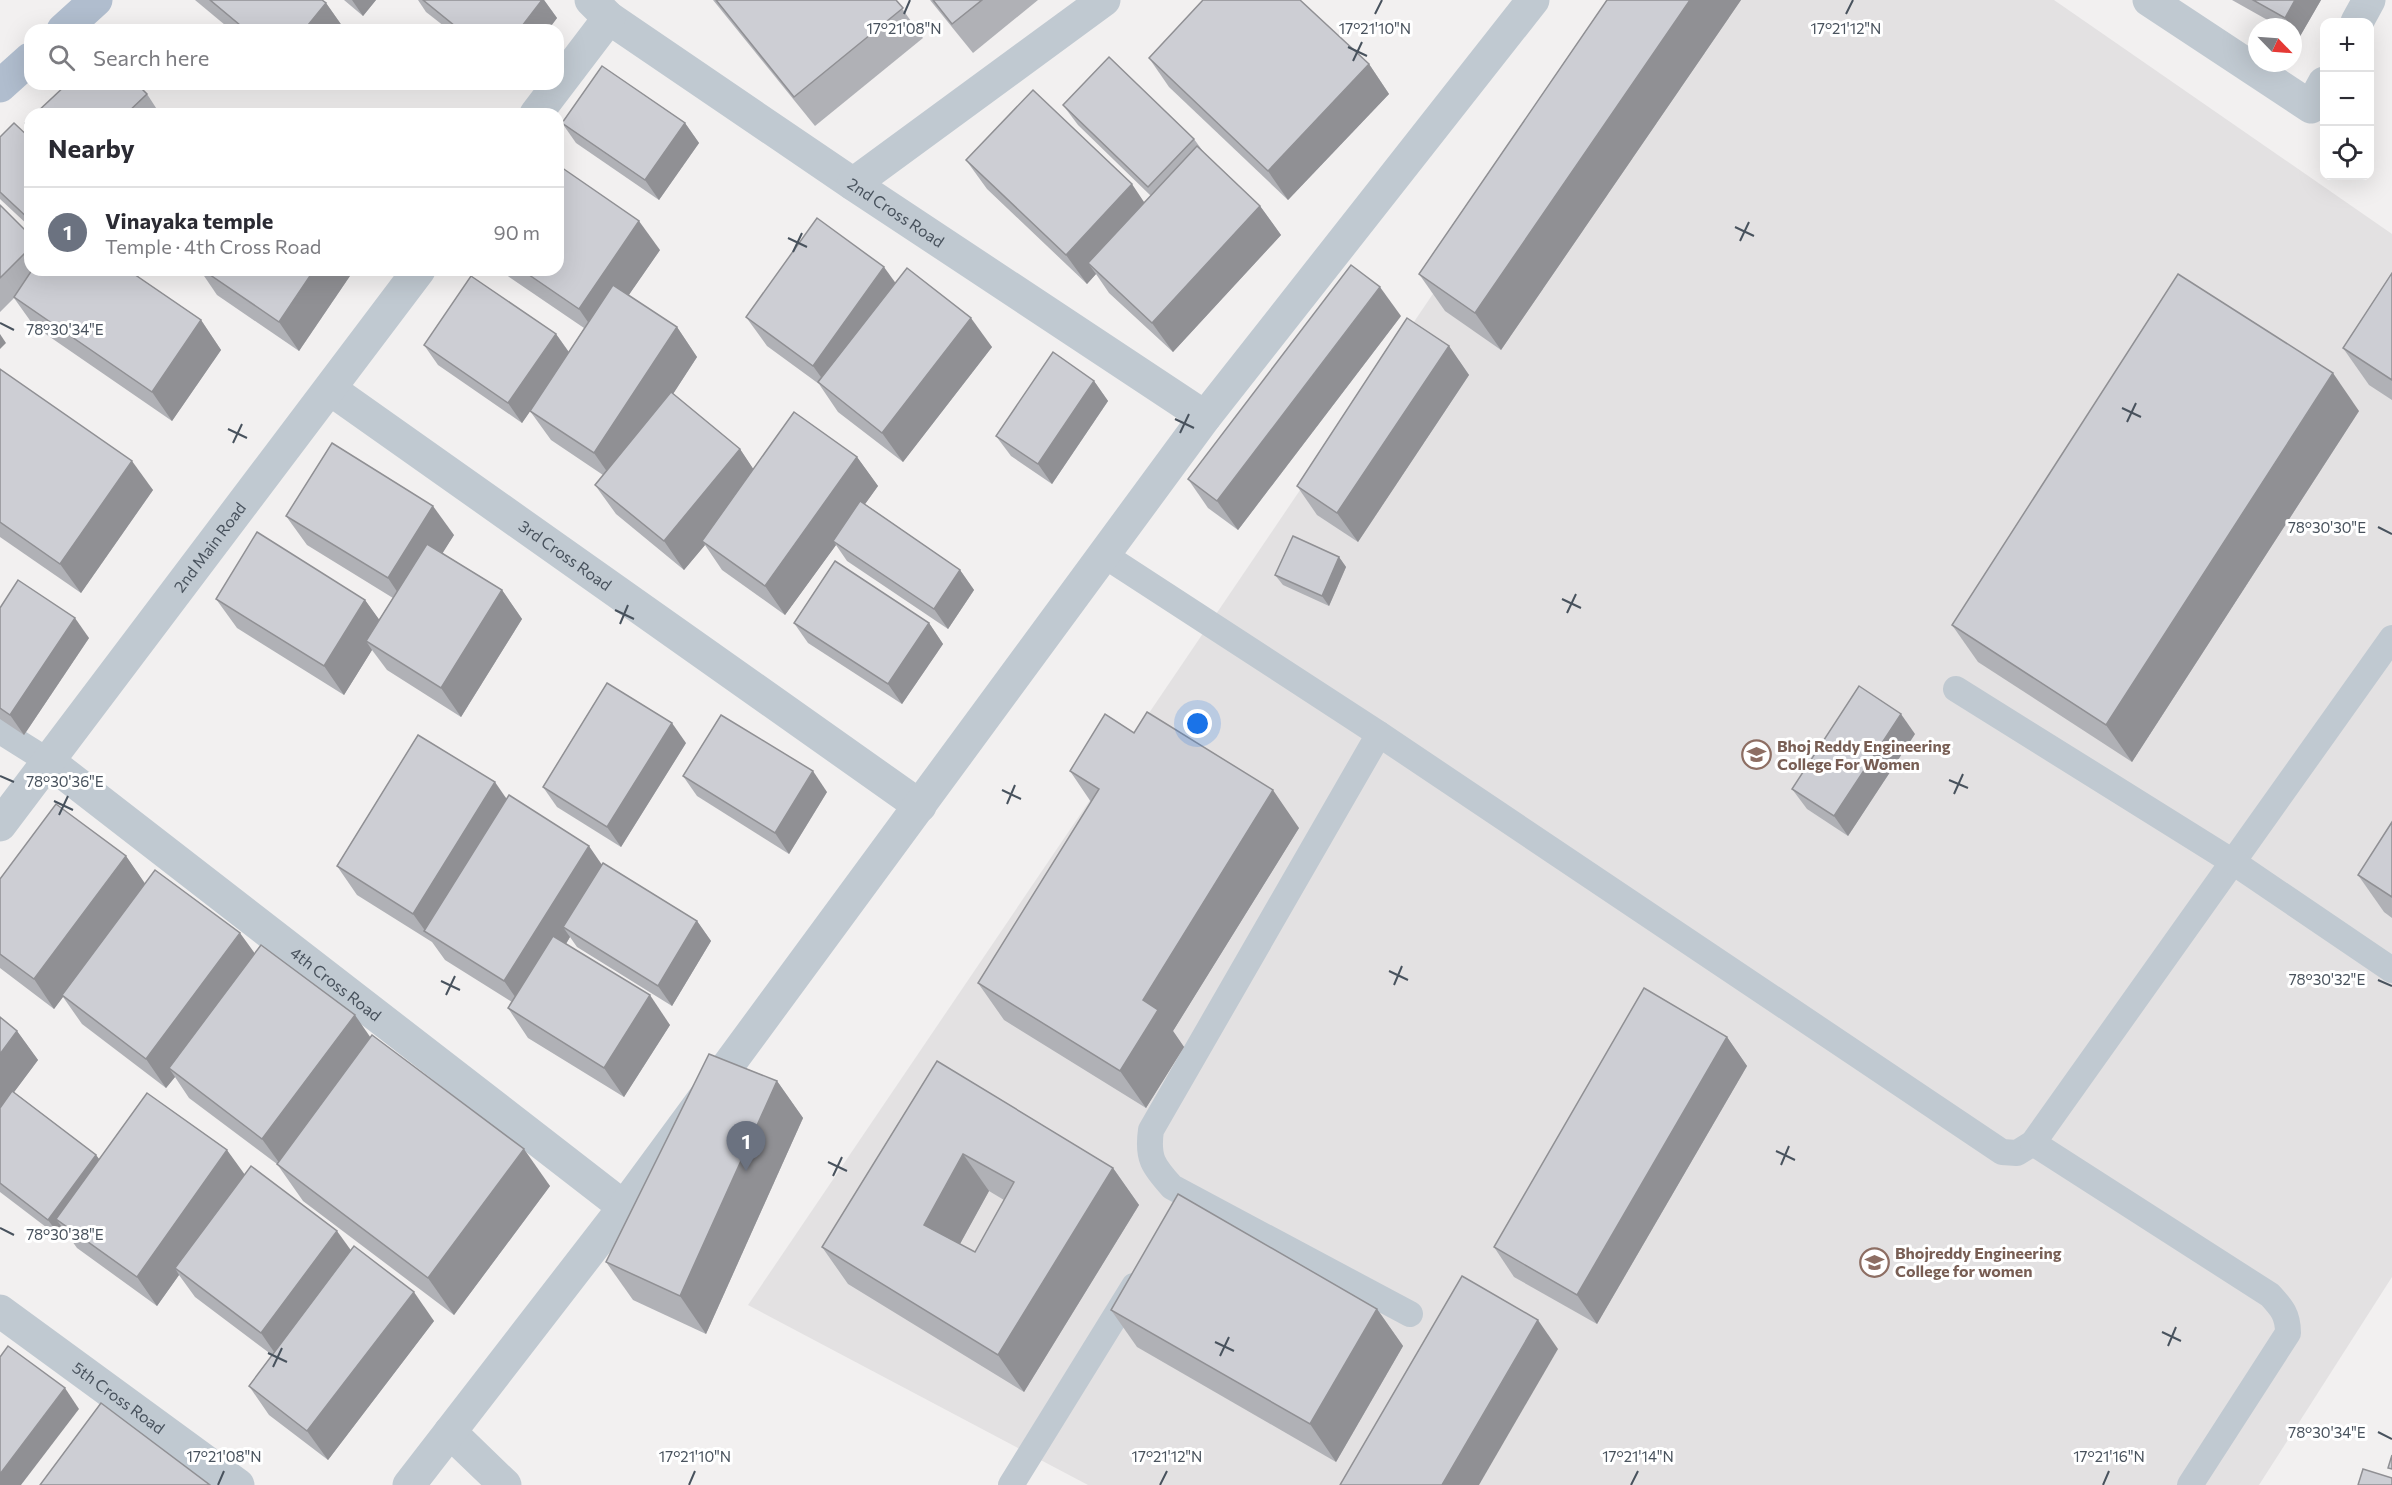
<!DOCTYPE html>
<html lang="en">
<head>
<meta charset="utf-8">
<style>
  :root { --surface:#fff; --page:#f2f2f3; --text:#2b2b33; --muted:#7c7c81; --line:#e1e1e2; --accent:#1a73e8 }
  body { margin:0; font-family:Commissioner,sans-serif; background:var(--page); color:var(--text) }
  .controls { position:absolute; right:18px; top:18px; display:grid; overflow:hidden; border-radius:12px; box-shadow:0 6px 24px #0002 }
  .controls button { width:54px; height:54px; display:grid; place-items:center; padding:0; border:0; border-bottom:2px solid var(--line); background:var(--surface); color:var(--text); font:30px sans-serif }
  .compass { position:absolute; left:2248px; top:18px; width:54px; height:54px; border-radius:50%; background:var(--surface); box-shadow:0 6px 24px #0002; rotate:115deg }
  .you { position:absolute; left:1198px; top:724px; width:21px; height:21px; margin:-15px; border:4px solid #fff; border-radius:50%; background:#1a73e8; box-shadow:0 0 0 9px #1a73e833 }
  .badge { display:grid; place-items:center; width:39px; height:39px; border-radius:50%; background:var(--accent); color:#fff; font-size:20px; font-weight:700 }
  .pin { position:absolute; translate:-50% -50px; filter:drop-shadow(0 2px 3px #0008) }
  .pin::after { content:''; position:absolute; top:32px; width:21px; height:18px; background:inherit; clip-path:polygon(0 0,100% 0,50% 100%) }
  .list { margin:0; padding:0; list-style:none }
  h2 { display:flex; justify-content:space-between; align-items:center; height:78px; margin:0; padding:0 24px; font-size:26px }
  h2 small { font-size:20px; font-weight:400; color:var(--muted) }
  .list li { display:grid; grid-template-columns:39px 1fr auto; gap:18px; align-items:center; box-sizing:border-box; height:90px; padding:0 24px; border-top:2px solid var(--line) }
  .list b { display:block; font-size:22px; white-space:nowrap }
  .list p { margin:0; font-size:20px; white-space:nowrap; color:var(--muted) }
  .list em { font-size:20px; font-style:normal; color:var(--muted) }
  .icon { flex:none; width:33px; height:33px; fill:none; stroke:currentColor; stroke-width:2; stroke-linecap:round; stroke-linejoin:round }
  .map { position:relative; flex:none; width:2392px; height:1485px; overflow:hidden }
  .search { position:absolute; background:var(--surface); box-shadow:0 6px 24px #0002; left:24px; top:24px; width:540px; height:66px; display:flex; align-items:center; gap:15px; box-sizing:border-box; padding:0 21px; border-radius:18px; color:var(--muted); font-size:22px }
  .panel { position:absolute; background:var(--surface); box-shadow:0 6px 24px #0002; left:24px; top:108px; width:540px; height:168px; border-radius:18px }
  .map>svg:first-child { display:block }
  .education { fill:#e3e1e2 }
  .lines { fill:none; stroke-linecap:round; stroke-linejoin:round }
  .service { stroke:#c0c9d1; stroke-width:26 }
  .minor { stroke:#c0c9d1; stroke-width:33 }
  .primary { stroke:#b0bdce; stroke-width:33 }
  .wall { fill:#b0b1b6; fill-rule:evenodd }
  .shaded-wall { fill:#909094 }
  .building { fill:#cdced4; stroke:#909094; stroke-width:1.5; fill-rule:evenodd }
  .ticks { fill:none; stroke:#48525d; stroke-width:2 }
  .labels { text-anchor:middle; stroke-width:6; stroke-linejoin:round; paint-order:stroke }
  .street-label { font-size:16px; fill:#48525d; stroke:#fff }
  .education-label { font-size:16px; font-weight:bold; fill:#785e54; stroke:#fff; text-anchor:start }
  .ticks-label { font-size:15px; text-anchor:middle; fill:#48525d; stroke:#fff; stroke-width:6; stroke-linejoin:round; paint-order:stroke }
</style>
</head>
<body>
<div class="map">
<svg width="2392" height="1485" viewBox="0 0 2392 1485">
  <rect width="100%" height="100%" fill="#f2f0f0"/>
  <path class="education" d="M1632 0H2054L2392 234V1277L2259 1485H1088L748 1305Z"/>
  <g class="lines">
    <g class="service">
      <path d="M1104 555 1379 734 2002 1152 2017 1153 2033 1143 2392 638"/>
      <path d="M1956 689 2233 862 2392 970"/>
      <path d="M0 731 48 761"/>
      <path d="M1379 734 1151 1130C1147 1158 1153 1166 1172 1187L1410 1314"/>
      <path d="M2033 1143 2270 1295C2282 1308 2288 1315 2288 1333L2190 1485"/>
      <path d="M1011 1485 1134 1286"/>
    </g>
    <g class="minor">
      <path id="s1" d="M591 0 609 18 853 184 1205 417"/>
      <path d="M2149 0 2311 107 2324 83"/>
      <path d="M2357 22 2369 0"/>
      <path d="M536 114 609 18"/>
      <path d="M853 184 1104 0"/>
      <path id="s2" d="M330 389 920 806"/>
      <path id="s3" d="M48 761 624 1207"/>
      <path id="s4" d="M0 825 419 270"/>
      <path id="s5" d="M0 1311 238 1485"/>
      <path d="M450 1432 505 1485"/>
      <path d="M409 1485 624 1207 1205 417 1533 0"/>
    </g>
    <g class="primary">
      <path d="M63 30 96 0"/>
      <path d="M0 86 30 59"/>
    </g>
  </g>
  <g class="wall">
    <path d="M195 0H322L326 3 345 30H231Z"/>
    <path d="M344 0H376L363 16Z"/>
    <path d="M418 0H544L557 18 548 30H449L426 12Z"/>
    <path d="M713 0H896L923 38 815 126Z"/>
    <path d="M930 0H1038L973 53Z"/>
    <path d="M1607 0H1741L1501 350 1445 311 1419 274Z"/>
    <path d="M2232 0H2321L2299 38 2293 35V27H2280Z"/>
    <path d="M1149 58 1369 64 1389 94 1288 200 1169 87Z"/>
    <path d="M147 94 160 114H35Z"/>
    <path d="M1063 105 1194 139 1205 154 1260 206 1281 235 1173 352 1109 293 1096 274 1087 284 987 189 966 160 1145 202 1151 196 1078 125Z"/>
    <path d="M562 123H685L699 143 659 200 576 143Z"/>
    <path d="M0 137 30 138V227L0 199Z"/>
    <path d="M0 205 30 235V270H128L201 320 221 350 172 421 34 326 14 298 0 312Z"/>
    <path d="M660 250 628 296 677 327 697 357 673 394 740 449 753 469 857 457 878 486 865 504 960 570 974 590 948 629 847 561 836 545 785 615 722 570 705 545 684 570 616 514 595 485 603 475 551 440 530 411 522 423 438 365 424 345 556 334 569 352 584 328 499 270H558Z"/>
    <path d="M200 270H354L299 351 217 295Z"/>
    <path d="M2392 273V400L2369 385 2343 348Z"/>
    <path d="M895 282 992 347 903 462 838 412 819 384 767 346 746 317Z"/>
    <path d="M1401 316 1238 530 1208 508 1188 479Z"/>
    <path d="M1449 346 1469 375 1358 542 1317 515 1297 486Z"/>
    <path d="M0 369 153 490 81 593 0 537Z"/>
    <path d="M1094 381 1108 401 1052 484 1011 456 996 436Z"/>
    <path d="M2359 411 2132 762 1978 662 1952 625Z"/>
    <path d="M286 516 454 535 442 553 502 590 522 619 461 717 387 670 372 650 344 695 237 628 216 599 365 600 379 620 393 598 307 545Z"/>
    <path d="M1339 557 1346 567 1329 606 1283 585 1275 575Z"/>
    <path d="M0 608 89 638 24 735 0 719Z"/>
    <path d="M794 623H929L943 644 902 704 808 643Z"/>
    <path d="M1915 734 1848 836 1807 809 1792 789Z"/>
    <path d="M686 743 621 847 557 807 543 787Z"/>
    <path d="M1070 771 1299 828 1173 1031 1184 1047 1146 1108 1004 1020 978 983 1091 802Z"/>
    <path d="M683 776 827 792 789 854 697 796Z"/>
    <path d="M506 799 602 865 697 921 711 941 672 1006 577 947 570 937 566 944 670 1025 624 1097 528 1038 508 1008 512 1002 445 960 432 942 357 895 337 866Z"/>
    <path d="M2392 822V918L2384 912 2358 875Z"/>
    <path d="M126 856 145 884 254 954 370 1038 550 1186 454 1315 303 1201 277 1164 189 1098 175 1077 166 1088 82 1024 63 997 54 1009 0 968V879Z"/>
    <path d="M0 1017 17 1031 38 1060 14 1092 96 1155 99 1159 244 1175 351 1251 434 1321 328 1460 269 1415 249 1386 272 1355 195 1297 179 1275 157 1306 77 1248 67 1234 63 1240 0 1192Z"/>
    <path d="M1727 1037 1747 1066 1597 1324 1514 1277 1494 1247Z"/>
    <path d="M937 1061 1113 1168 1139 1205 1024 1392 848 1284 822 1247ZM989 1191 1004 1200 975 1252 960 1244Z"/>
    <path d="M777 1081 803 1118 706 1334 633 1300 606 1262Z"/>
    <path d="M1377 1309 1403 1346 1336 1462 1137 1347 1111 1310Z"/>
  </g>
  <g class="shaded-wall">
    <path d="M352 0H376L363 16Z"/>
    <path d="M542 0H544L557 18 548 30H519Z"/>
    <path d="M1690 0H1741L1501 350 1475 313Z"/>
    <path d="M2295 0H2321L2299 38 2293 30V27H2291L2285 18Z"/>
    <path d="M326 3 345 30H304Z"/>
    <path d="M1369 64 1389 94 1288 200 1268 171Z"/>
    <path d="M298 84H304L301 88Z"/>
    <path d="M685 123 699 143 659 200 645 180Z"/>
    <path d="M1132 184 1152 214 1088 263 1096 274 1087 284 1066 255Z"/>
    <path d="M1260 206 1281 235 1173 352 1152 323Z"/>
    <path d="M639 221 660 250 599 338 579 309Z"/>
    <path d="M884 267 905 296 834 395 813 366Z"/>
    <path d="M314 270H354L299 351 279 322Z"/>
    <path d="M1380 287 1401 316 1238 530 1217 501Z"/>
    <path d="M971 318 992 347 903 462 882 433Z"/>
    <path d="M201 320 221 350 172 421 152 392Z"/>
    <path d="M677 327 697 357 615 483 594 453Z"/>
    <path d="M0 334 6 343 0 349Z"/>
    <path d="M556 334 570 354 522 423 508 403Z"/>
    <path d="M1449 346 1469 375 1358 542 1337 513Z"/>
    <path d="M2333 373 2359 411 2132 762 2106 725Z"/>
    <path d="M1094 381 1108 401 1052 484 1038 464Z"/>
    <path d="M740 449 760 479 702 541 705 545 684 570 664 541Z"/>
    <path d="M857 457 878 486 837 543 833 541 836 545 785 615 765 586Z"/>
    <path d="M132 461 153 490 81 593 60 564Z"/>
    <path d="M433 506 454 535 408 608 388 578Z"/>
    <path d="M1339 557 1346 567 1329 606 1322 596Z"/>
    <path d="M960 570 974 590 948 629 934 609Z"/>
    <path d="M502 590 522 619 461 717 441 688Z"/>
    <path d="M365 600 386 629 366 641 372 650 344 695 324 666Z"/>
    <path d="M75 618 89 638 24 735 10 715Z"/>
    <path d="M929 623 943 644 902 704 888 684Z"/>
    <path d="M1901 714 1915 734 1848 836 1834 816Z"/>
    <path d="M672 723 686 743 621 847 607 827Z"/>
    <path d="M813 771 827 792 789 854 775 833Z"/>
    <path d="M495 782 515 811 426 932 413 914Z"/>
    <path d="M1273 790 1299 828 1173 1031 1184 1047 1146 1108 1120 1071 1143 1000Z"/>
    <path d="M589 846 609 875 563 927 570 937 525 1011 504 981Z"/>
    <path d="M126 856 146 885 54 1009 34 979Z"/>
    <path d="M697 921 711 941 672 1006 658 986Z"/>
    <path d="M240 933 261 962 169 1068 175 1077 166 1088 146 1059Z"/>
    <path d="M650 995 670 1025 624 1097 604 1068Z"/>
    <path d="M355 1015 375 1044 283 1168 262 1139Z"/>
    <path d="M17 1031 38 1060 0 1111V1054Z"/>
    <path d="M1727 1037 1747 1066 1597 1324 1577 1295Z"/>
    <path d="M777 1081 803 1118 706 1334 680 1296Z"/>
    <path d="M524 1149 550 1186 454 1315 428 1278Z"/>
    <path d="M227 1150 248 1179 175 1268 179 1275 157 1306 137 1277Z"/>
    <path d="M963 1154 989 1191 950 1262 924 1225Z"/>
    <path d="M96 1155 111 1175 56 1219 67 1234 63 1240 48 1220Z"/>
    <path d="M1113 1168 1139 1205 1024 1392 998 1355Z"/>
    <path d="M337 1231 358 1260 281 1362 261 1333Z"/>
    <path d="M414 1292 434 1321 328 1460 307 1431Z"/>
    <path d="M1377 1309 1403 1346 1336 1462 1310 1424Z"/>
    <path d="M1538 1320 1558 1349 1479 1485H1442Z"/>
    <path d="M65 1388 79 1409 21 1485H0V1474Z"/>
  </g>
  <g class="building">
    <path d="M210 0H322L326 3 304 30H246Z"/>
    <path d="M423 0H542L519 30H460Z"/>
    <path d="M716 0H896L903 8 794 97Z"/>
    <path d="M933 0H982L952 24Z"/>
    <path d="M1203 0H1300L1369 64 1268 171 1149 58Z"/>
    <path d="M1607 0H1690L1475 313 1419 274Z"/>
    <path d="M2253 0H2295L2285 18Z"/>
    <path d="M1109 57 1194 139 1148 187 1063 105Z"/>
    <path d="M602 66 685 123 645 180 562 123Z"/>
    <path d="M67 84H137L147 94 126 114H35Z"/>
    <path d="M1033 90 1132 184 1066 255 966 160Z"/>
    <path d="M30 119V128L25 123Z"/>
    <path d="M14 123 30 138V220L0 192V137Z"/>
    <path d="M1197 146 1260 206 1152 323 1088 263Z"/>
    <path d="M558 165 639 221 579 309 522 270H558Z"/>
    <path d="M0 205 30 235V248L0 278Z"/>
    <path d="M817 218 884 267 813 366 746 317Z"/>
    <path d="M1351 265 1380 287 1217 501 1188 479Z"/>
    <path d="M907 268 971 318 882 433 818 382Z"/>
    <path d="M32 270H128L201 320 152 392 14 297Z"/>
    <path d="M203 270H314L279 322Z"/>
    <path d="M2392 273V380L2343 348Z"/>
    <path d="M2178 274 2333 373 2106 725 1952 625Z"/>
    <path d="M471 276 556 334 508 403 424 345Z"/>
    <path d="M613 285 677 327 594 453 530 411Z"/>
    <path d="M1407 318 1449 346 1337 513 1297 486Z"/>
    <path d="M1053 352 1094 381 1038 464 996 436Z"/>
    <path d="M0 369 132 461 60 564 0 522Z"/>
    <path d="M671 392 740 449 664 541 595 485Z"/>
    <path d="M794 412 857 457 765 586 702 541Z"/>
    <path d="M332 443 433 506 388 578 286 516Z"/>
    <path d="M860 501 960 570 934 609 833 541Z"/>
    <path d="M257 532 365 600 324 666 216 599Z"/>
    <path d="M1293 536 1339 557 1322 596 1275 575Z"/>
    <path d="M427 544 502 590 441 688 366 641Z"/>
    <path d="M835 561 929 623 888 684 794 623Z"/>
    <path d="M18 580 75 618 10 715 0 708V608Z"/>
    <path d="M607 683 672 723 607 827 543 787Z"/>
    <path d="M1859 686 1901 714 1834 816 1792 789Z"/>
    <path d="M1147 712 1273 790 1143 1000 1158 1010 1120 1071 978 983 1099 789 1070 771 1105 714 1134 733Z"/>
    <path d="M721 715 813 771 775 833 683 776Z"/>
    <path d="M418 735 495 782 413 914 337 866Z"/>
    <path d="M509 795 589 846 504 981 424 931Z"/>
    <path d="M56 804 126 856 34 979 0 954V879Z"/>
    <path d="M2392 822V897L2358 875Z"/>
    <path d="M603 863 697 921 658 986 563 927Z"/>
    <path d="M155 870 240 933 146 1059 62 995Z"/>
    <path d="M553 936 650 995 604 1068 508 1008Z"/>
    <path d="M261 945 355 1015 262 1139 169 1068Z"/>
    <path d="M1644 988 1727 1037 1577 1295 1494 1247Z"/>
    <path d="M0 1017 17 1031 0 1054Z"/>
    <path d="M372 1035 524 1149 428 1278 277 1164Z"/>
    <path d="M709 1054 777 1081 680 1296 606 1262Z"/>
    <path d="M937 1061 1113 1168 998 1355 822 1247ZM963 1154 1014 1182 975 1252 924 1225Z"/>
    <path d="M12 1091 96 1155 48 1220 0 1183V1108Z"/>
    <path d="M147 1093 227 1150 137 1277 56 1219Z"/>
    <path d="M251 1166 337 1231 261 1333 175 1268Z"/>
    <path d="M1178 1194 1377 1309 1310 1424 1111 1310Z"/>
    <path d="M354 1246 414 1292 307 1431 249 1386Z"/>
    <path d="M1462 1276 1538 1320 1442 1485H1340Z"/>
    <path d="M8 1346 65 1388 0 1474V1357Z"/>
    <path d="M101 1403 210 1485H40Z"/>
    <path d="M2392 1455V1469L2388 1468Z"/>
    <path d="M2363 1469 2392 1478V1485H2358Z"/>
  </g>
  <path class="ticks" d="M904 14 910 0M1375 14 1382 0M1846 14 1853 0M1348 47 1367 56M1353 61 1362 42M1735 227 1754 236M788 238 807 247M1740 241 1749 222M793 252 802 233M0 323 14 330M2122 408 2141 417M1175 419 1194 428M2127 422 2136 403M228 429 247 438M1180 433 1189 414M233 443 242 424M2378 527 2392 534M1562 599 1581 608M615 610 634 619M1567 613 1576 594M620 624 628 605M0 776 14 782M1949 780 1968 788M1002 790 1021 799M1954 794 1963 774M54 801 73 810M1007 804 1015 785M59 815 68 796M1389 971 1408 980M2378 980 2392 986M441 981 460 990M1394 985 1402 966M446 995 455 976M1776 1151 1795 1160M828 1162 847 1171M1781 1165 1789 1146M833 1176 842 1157M0 1228 14 1235M2162 1332 2181 1341M1215 1342 1234 1351M2168 1346 2176 1327M268 1353 287 1362M1220 1356 1229 1337M273 1367 282 1348M2378 1432 2392 1439M218 1485 224 1471M689 1485 695 1471M1160 1485 1167 1471M1631 1485 1638 1471M2103 1485 2109 1471"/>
  <defs>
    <symbol id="university-ring" viewBox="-11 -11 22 22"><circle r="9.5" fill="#fff" stroke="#8d6e63" stroke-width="1.5"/><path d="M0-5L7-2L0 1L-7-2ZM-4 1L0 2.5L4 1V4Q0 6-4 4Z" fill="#8d6e63"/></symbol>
  </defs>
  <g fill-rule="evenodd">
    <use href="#university-ring" x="1740" y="738" width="33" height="33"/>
    <use href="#university-ring" x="1858" y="1246" width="33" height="33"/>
  </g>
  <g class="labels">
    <g class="street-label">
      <text dy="6" stroke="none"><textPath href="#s1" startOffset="372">2nd Cross Road</textPath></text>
      <text dy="6" stroke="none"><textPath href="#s4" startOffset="348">2nd Main Road</textPath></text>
      <text dy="6" stroke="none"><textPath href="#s2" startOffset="288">3rd Cross Road</textPath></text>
      <text dy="6" stroke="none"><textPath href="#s3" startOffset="364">4th Cross Road</textPath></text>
      <text dy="6" stroke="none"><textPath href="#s5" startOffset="147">5th Cross Road</textPath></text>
    </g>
    <g class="education-label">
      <text x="1777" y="752">Bhoj Reddy Engineering<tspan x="1777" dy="18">College For Women</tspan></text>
      <text x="1895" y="1259">Bhojreddy Engineering<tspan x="1895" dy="18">College for women</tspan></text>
    </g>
  </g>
  <g class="ticks-label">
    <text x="904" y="34">17°21'08"N</text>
    <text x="1375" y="34">17°21'10"N</text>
    <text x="1846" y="34">17°21'12"N</text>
    <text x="65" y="335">78°30'34"E</text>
    <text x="2327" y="533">78°30'30"E</text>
    <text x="65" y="787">78°30'36"E</text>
    <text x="2327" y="985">78°30'32"E</text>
    <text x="65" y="1240">78°30'38"E</text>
    <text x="2327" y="1438">78°30'34"E</text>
    <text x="2109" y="1462">17°21'16"N</text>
    <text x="224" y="1462">17°21'08"N</text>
    <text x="695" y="1462">17°21'10"N</text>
    <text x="1167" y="1462">17°21'12"N</text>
    <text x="1638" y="1462">17°21'14"N</text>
  </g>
</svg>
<div class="controls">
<button>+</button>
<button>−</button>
<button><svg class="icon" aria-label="locate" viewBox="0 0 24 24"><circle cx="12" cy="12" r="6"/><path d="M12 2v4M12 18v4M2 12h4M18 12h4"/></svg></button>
</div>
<svg class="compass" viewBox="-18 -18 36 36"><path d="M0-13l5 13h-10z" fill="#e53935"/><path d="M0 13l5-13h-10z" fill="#7c7c81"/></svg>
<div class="you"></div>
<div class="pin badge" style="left:746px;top:1171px;background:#6b7280">1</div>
<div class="search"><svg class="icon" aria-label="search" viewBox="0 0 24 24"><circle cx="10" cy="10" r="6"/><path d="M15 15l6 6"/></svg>Search here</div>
<section class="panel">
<h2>Nearby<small></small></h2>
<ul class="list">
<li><span class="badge" style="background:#6b7280">1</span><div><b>Vinayaka temple</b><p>Temple · 4th Cross Road</p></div><em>90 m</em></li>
</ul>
</section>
</div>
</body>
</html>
